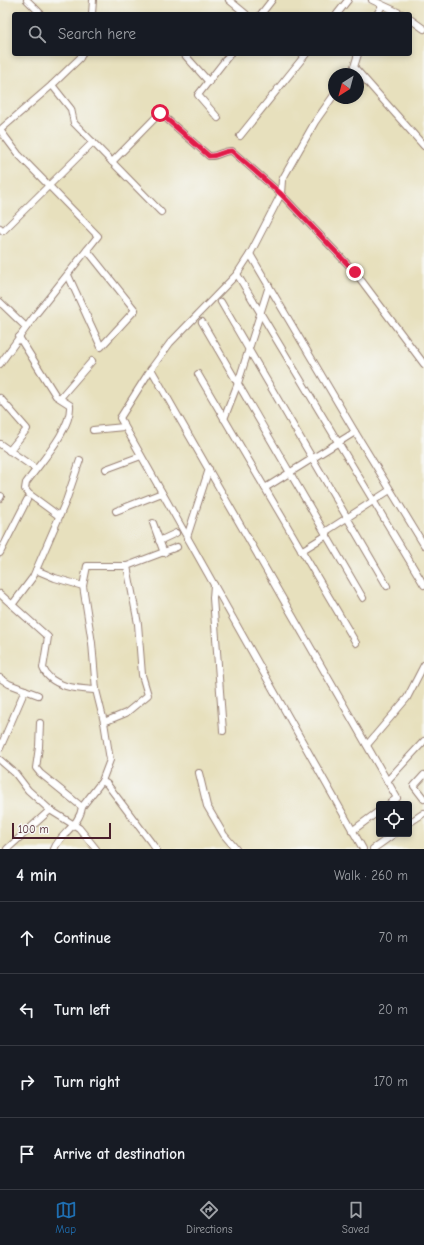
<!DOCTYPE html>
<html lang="en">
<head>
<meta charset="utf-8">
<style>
  :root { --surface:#171b24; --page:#242831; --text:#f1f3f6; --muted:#9ea1a6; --line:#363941; --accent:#1f6fb2 }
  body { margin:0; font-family:"Comic Neue",sans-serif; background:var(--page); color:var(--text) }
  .controls { position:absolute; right:12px; bottom:12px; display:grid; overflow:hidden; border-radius:4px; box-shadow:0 2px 6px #0003 }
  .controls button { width:36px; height:36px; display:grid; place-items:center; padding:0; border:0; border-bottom:1px solid var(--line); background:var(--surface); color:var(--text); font:20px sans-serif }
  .compass { position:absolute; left:328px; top:68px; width:36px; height:36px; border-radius:50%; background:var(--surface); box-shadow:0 2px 6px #0003; rotate:216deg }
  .scale { position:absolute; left:12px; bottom:10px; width:99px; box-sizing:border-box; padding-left:4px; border:2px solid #4a1f2b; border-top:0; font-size:11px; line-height:14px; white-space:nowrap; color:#4a1f2b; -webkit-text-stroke:3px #f6f6f2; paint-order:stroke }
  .stop { position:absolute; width:12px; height:12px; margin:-9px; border:3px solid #e11d48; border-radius:50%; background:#fff }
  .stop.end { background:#e11d48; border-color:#fff; box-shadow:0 1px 4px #0008 }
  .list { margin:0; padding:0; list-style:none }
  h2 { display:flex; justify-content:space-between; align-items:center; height:52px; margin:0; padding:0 16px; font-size:17px }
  h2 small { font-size:13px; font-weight:400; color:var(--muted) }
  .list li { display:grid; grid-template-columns:26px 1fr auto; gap:12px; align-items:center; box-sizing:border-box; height:72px; padding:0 16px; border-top:1px solid var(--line) }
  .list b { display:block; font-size:15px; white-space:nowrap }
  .list em { font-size:13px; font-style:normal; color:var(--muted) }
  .icon { flex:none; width:22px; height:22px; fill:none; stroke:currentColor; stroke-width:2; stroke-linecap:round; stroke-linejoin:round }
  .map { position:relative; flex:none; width:424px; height:849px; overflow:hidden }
  .search { position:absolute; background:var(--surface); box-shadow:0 2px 6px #0003; left:12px; right:12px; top:12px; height:44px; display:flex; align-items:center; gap:10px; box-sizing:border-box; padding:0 14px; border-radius:4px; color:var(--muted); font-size:15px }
  .sheet { height:340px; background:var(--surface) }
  nav { display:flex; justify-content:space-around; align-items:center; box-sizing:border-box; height:56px; border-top:1px solid var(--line); background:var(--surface); font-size:11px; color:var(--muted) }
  nav a { display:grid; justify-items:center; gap:2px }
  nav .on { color:var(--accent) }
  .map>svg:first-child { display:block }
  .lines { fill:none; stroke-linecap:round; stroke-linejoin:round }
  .street-casing { stroke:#988074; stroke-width:8 }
  .street { stroke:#fff; stroke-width:6 }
  .route { stroke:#e11d48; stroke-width:5 }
</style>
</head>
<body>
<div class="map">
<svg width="424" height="849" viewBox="0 0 424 849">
  <rect width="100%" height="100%" fill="#f6f6f2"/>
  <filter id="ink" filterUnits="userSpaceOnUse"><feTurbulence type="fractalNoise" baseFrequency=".025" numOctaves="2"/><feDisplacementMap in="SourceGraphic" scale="8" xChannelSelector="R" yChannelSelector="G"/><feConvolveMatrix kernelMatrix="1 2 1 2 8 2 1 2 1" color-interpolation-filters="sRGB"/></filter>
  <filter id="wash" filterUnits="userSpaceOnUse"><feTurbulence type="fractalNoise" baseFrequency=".012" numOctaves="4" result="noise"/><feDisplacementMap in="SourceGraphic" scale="16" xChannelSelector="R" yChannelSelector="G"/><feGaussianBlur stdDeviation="0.9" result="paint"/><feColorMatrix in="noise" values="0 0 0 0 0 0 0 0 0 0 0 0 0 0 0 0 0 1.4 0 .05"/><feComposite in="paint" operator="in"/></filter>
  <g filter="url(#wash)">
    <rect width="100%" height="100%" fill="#e7e0bd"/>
  </g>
  <g filter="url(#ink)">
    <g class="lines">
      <defs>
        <g id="street">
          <path d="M27 0 41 14"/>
          <path d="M229 0 246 14"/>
          <path d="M372 0 402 14"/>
          <path d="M92 14 93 0"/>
          <path d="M261 14 272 0"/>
          <path d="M337 14 348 0"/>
          <path d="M377 14 382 6"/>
          <path d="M410 19 424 29"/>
          <path d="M184 54 209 82"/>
          <path d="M358 54 354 67 424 146"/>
          <path d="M349 74 354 67"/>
          <path d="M52 85 71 109 74 123 161 212"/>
          <path d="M334 95 315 122 282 180 281 194 250 254 237 274 170 343 151 369 120 418 363 849"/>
          <path d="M218 118 198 95 230 54"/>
          <path d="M0 130 18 154 98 236 36 314 0 364"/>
          <path d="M0 130 52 85 80 58 82 54"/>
          <path d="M240 136 306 54"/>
          <path d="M112 162 160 113 209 156C218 157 223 150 232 151L281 194 355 272 424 364"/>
          <path d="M0 228 3 231 93 142"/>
          <path d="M250 254 355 432 424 545"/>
          <path d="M237 274 424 585"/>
          <path d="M68 275 101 347 135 310 87 250"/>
          <path d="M0 302 26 327"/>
          <path d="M221 302 387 586"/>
          <path d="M202 322 363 598"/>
          <path d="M19 337 56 396 70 405C72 429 40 463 26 483L25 489 29 494 59 516"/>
          <path d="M151 369 397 798 389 804"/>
          <path d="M198 374 356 643"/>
          <path d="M0 398 27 429 9 451"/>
          <path d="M60 398 92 361"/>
          <path d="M224 419 238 383 269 286"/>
          <path d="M93 430 124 427"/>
          <path d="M0 444 36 469"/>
          <path d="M106 469 141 456"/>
          <path d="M265 488 355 432"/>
          <path d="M0 498 1 496"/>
          <path d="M116 511 162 493"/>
          <path d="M153 523 164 553"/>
          <path d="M325 532 390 490"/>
          <path d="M187 537 209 469"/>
          <path d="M159 541 176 533"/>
          <path d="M301 551 327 535"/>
          <path d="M0 553 27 500"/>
          <path d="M36 570 55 578 83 586"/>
          <path d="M214 585 213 598 223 731"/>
          <path d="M0 594 48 637 43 668C51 688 79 689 96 690"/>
          <path d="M12 605 33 577 66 501 80 460"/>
          <path d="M0 678 9 684 38 695"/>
          <path d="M104 722 126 713 148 695 142 675 138 624 127 566"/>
          <path d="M40 723 39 747 36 768 40 773 82 807"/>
          <path d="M367 745 407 698 424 665"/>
          <path d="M0 748 25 690"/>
          <path d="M0 760 15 773 28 790 50 810 79 828 96 849"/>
          <path d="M199 773 207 806 224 835 236 849"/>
          <path d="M424 775 414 786 424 799"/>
          <path d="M102 781 107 784 156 849"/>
          <path d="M387 781 424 741"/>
          <path d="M409 823 424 813"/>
          <path d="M352 831 379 811"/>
          <path d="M7 849 50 810"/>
          <path d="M54 849C60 834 80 825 82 807L102 781 110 760 104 722 96 690 92 643 83 586 87 566H127L177 547"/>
          <path d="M373 849 394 834"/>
        </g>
      </defs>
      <use href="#street" class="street-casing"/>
      <use href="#street" class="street"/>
    </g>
  </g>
  <g class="lines" filter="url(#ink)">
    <path class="route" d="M160 113 209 156C218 157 223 150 232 151L281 194 355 272"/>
  </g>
</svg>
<div class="controls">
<button><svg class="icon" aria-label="locate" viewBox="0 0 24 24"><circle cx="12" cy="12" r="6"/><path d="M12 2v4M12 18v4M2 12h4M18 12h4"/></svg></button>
</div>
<svg class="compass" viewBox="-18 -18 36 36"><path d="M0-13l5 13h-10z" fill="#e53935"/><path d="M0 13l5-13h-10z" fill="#9ea1a6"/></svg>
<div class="scale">100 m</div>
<div class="stop" style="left:160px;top:113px"></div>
<div class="stop end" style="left:355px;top:272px"></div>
<div class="search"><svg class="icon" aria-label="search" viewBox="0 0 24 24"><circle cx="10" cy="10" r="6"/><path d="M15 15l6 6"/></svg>Search here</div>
</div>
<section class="sheet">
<h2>4 min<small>Walk · 260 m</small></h2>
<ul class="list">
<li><svg class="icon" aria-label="ahead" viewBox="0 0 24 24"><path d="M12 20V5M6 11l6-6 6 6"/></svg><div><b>Continue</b></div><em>70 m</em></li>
<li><svg class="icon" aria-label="left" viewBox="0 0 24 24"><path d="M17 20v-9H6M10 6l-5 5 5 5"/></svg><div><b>Turn left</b></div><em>20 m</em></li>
<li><svg class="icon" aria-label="right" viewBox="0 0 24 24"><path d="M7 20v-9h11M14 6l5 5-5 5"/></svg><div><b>Turn right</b></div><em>170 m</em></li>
<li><svg class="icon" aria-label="arrive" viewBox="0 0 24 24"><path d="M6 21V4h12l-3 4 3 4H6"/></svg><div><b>Arrive at destination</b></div></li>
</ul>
</section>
<nav>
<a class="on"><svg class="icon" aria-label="map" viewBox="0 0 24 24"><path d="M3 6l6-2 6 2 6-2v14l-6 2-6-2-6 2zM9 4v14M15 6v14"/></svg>Map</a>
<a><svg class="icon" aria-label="directions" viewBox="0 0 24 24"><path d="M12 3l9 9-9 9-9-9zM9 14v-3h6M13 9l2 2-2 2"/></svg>Directions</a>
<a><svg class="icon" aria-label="saved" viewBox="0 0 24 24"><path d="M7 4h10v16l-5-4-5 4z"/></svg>Saved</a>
</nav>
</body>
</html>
